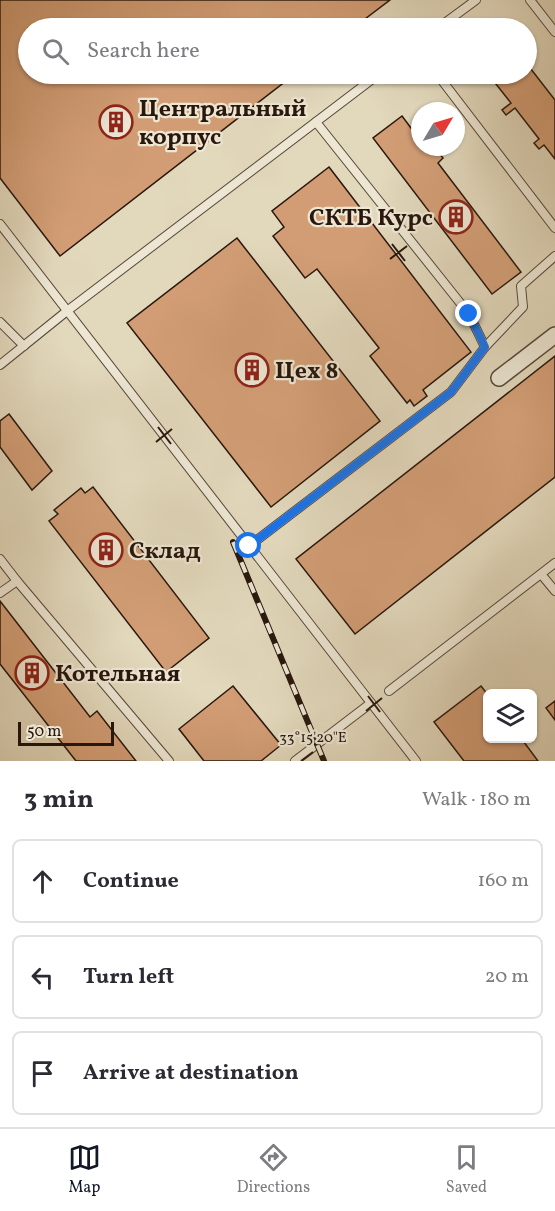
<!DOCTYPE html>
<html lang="en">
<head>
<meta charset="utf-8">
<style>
  :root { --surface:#fff; --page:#f7f7f7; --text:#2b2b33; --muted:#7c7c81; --line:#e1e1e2; --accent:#111827 }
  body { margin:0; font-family:Vollkorn,serif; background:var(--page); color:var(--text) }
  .controls { position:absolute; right:18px; bottom:18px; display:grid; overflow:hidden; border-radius:9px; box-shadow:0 2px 4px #0004 }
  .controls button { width:54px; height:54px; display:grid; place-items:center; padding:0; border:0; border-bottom:2px solid var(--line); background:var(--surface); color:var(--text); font:30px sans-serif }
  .compass { position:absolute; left:411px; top:102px; width:54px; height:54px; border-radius:50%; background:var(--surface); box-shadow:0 2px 4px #0004; rotate:52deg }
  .scale { position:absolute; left:18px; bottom:15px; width:96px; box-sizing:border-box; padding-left:6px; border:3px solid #29170d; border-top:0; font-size:16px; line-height:21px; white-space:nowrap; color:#29170d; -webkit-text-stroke:4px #ece6d3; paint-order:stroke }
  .stop { position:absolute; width:18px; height:18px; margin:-14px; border:4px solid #1a73e8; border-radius:50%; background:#fff }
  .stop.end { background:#1a73e8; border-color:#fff; box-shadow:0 2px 6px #0008 }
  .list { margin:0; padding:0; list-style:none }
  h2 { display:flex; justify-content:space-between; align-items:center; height:78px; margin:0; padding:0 24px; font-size:26px }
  h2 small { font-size:20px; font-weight:400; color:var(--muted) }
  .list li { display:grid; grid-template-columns:39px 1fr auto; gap:18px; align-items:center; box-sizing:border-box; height:84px; margin:0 12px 12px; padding:0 12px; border:2px solid var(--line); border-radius:9px }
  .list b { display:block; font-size:22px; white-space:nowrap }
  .list em { font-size:20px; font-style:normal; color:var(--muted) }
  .icon { flex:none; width:33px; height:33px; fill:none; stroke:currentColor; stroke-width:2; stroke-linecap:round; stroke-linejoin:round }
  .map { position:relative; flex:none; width:555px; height:761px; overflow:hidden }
  .search { position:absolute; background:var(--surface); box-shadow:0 2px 4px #0004; left:18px; right:18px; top:18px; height:66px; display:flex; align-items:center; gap:15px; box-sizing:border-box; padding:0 21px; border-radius:33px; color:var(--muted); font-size:22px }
  .sheet { height:366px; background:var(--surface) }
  nav { display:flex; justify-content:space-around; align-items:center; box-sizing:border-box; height:84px; border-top:2px solid var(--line); background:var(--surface); font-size:16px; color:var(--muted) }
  nav a { display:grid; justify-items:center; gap:3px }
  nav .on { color:var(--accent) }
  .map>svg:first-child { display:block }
  .building { fill:#d29d75; stroke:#29170d; stroke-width:1.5 }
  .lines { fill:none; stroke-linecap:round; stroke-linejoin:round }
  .lane-casing { stroke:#574739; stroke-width:10 }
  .street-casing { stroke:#574739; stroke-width:18 }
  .lane { stroke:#ece6d3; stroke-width:8 }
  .street { stroke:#ece6d3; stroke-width:15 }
  .rail-casing { stroke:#29170d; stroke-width:6 }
  .rail { stroke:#ece6d3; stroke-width:4; stroke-dasharray:11; stroke-linecap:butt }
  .route { stroke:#1a73e8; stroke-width:8 }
  .ticks { fill:none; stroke:#29170d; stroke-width:2 }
  .labels { text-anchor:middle; stroke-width:4.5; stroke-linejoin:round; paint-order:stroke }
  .poi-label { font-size:24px; font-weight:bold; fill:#29170d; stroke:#ece6d3; text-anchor:start }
  .ticks-label { font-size:15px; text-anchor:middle; fill:#29170d; stroke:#ece6d3; stroke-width:4.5; stroke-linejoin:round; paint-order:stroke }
</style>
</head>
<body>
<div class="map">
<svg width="555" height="761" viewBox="0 0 555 761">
  <rect width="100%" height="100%" fill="#e2d8bc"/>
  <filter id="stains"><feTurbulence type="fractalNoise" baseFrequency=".00333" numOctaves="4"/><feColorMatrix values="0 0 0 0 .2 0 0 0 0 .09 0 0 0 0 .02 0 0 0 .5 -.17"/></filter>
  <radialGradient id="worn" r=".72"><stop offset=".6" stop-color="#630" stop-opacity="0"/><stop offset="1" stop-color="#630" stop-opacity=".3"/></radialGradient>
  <g class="building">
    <path d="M0 0H390L353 28H28V74H295L60 256 0 178Z"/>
    <path d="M526 56 530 61 527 64 555 100V159L544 145 539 149 534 143 539 139 515 108 506 115 502 110 511 103 488 74H526Z"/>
    <path d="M402 116 420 140V147H425L430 153 435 148 443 158 438 163 521 272 492 294 373 138Z"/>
    <path d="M329 167 471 352 423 390 427 396 414 406 410 400 407 403 370 356 379 348 317 269 305 278 273 236 284 227 272 211Z"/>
    <path d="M237 238 380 421 271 507 127 323Z"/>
    <path d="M555 356V477L355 634 296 559Z"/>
    <path d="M9 414 52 471 32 490 0 447V421Z"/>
    <path d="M93 487 209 638 166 672 49 521 58 514 54 510 81 488 85 493Z"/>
    <path d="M0 601 90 717 97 711 136 761H76L0 664Z"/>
    <path d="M233 686 281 745 261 761H204L179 729Z"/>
    <path d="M481 686 488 695V738H521L538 761H464L434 722Z"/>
    <path d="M555 701V720L546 708Z"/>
  </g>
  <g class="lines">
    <defs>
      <g id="lane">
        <path d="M530 0 555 32"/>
        <path d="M438 28 476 0"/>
        <path d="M437 74 555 228"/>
        <path d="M0 224 416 761"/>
        <path d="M0 322 24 346"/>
        <path d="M485 347 523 307 521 286 555 256"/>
        <path d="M0 365 67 311 379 74"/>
        <path d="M249 546 451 392 485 347 469 314 316 122"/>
        <path d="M0 559 17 581 0 593"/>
        <path d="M541 574 555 591"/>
        <path d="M17 581 169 761"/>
        <path d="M389 691 555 563"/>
        <path d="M295 761 371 703"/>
      </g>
      <path id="street" d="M499 378 555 335"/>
    </defs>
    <use href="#lane" class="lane-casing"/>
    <use href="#street" class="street-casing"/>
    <use href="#lane" class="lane"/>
    <use href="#street" class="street"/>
    <defs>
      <path id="rail" d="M233 542 324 761"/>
    </defs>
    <use href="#rail" class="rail-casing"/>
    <use href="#rail" class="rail"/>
  </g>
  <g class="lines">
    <path class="route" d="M249 546 451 392 485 347 469 314"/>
  </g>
  <path class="ticks" d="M392 244 405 261M390 259 407 246M158 427 171 444M156 442 172 429M368 696 380 712M366 711 382 698M301 761 313 752"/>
  <defs>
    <symbol id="building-ring" viewBox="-11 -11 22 22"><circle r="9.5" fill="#ece6d3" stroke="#8f2418" stroke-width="1.5"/><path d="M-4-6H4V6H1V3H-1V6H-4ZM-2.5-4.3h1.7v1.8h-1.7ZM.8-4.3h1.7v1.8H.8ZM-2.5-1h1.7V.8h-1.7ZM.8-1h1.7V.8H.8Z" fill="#8f2418"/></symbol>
  </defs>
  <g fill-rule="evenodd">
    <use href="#building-ring" x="97" y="103" width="38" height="38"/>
    <use href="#building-ring" x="437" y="198" width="38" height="38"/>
    <use href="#building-ring" x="233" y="351" width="38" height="38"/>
    <use href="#building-ring" x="87" y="531" width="38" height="38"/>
    <use href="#building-ring" x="13" y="654" width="38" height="38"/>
  </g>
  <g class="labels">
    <g class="poi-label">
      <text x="139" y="116">Центральный<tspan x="139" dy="28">корпус</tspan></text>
      <text x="433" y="225" text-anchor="end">СКТБ Курс</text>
      <text x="275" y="378">Цех 8</text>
      <text x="129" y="558">Склад</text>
      <text x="55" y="681">Котельная</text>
    </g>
  </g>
  <g class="ticks-label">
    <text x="313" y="742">33°15'20"E</text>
  </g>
  <rect width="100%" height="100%" filter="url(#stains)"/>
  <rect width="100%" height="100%" fill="url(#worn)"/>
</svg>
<div class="controls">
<button><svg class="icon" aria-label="layers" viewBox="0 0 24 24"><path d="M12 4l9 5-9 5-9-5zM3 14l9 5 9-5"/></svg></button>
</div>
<svg class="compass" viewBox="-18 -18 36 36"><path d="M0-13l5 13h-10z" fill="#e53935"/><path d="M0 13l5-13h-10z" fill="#7c7c81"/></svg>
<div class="scale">50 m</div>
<div class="stop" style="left:249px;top:546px"></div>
<div class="stop end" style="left:469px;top:314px"></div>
<div class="search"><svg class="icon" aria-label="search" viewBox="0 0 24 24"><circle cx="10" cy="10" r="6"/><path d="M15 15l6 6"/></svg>Search here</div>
</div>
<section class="sheet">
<h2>3 min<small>Walk · 180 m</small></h2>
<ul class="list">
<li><svg class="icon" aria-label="ahead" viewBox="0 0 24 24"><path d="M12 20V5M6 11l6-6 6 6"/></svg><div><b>Continue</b></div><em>160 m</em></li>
<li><svg class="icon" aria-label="left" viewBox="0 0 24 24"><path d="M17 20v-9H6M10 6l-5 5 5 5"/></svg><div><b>Turn left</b></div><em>20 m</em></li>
<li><svg class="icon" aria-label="arrive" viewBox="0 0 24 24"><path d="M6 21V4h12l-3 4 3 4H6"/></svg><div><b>Arrive at destination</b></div></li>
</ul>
</section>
<nav>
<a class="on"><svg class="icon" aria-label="map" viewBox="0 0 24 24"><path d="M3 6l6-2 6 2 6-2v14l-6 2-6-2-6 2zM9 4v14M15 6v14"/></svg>Map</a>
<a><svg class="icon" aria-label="directions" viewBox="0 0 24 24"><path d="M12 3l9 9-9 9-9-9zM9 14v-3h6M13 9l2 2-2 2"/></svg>Directions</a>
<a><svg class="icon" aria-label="saved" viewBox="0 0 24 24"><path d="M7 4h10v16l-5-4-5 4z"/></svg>Saved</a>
</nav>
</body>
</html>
